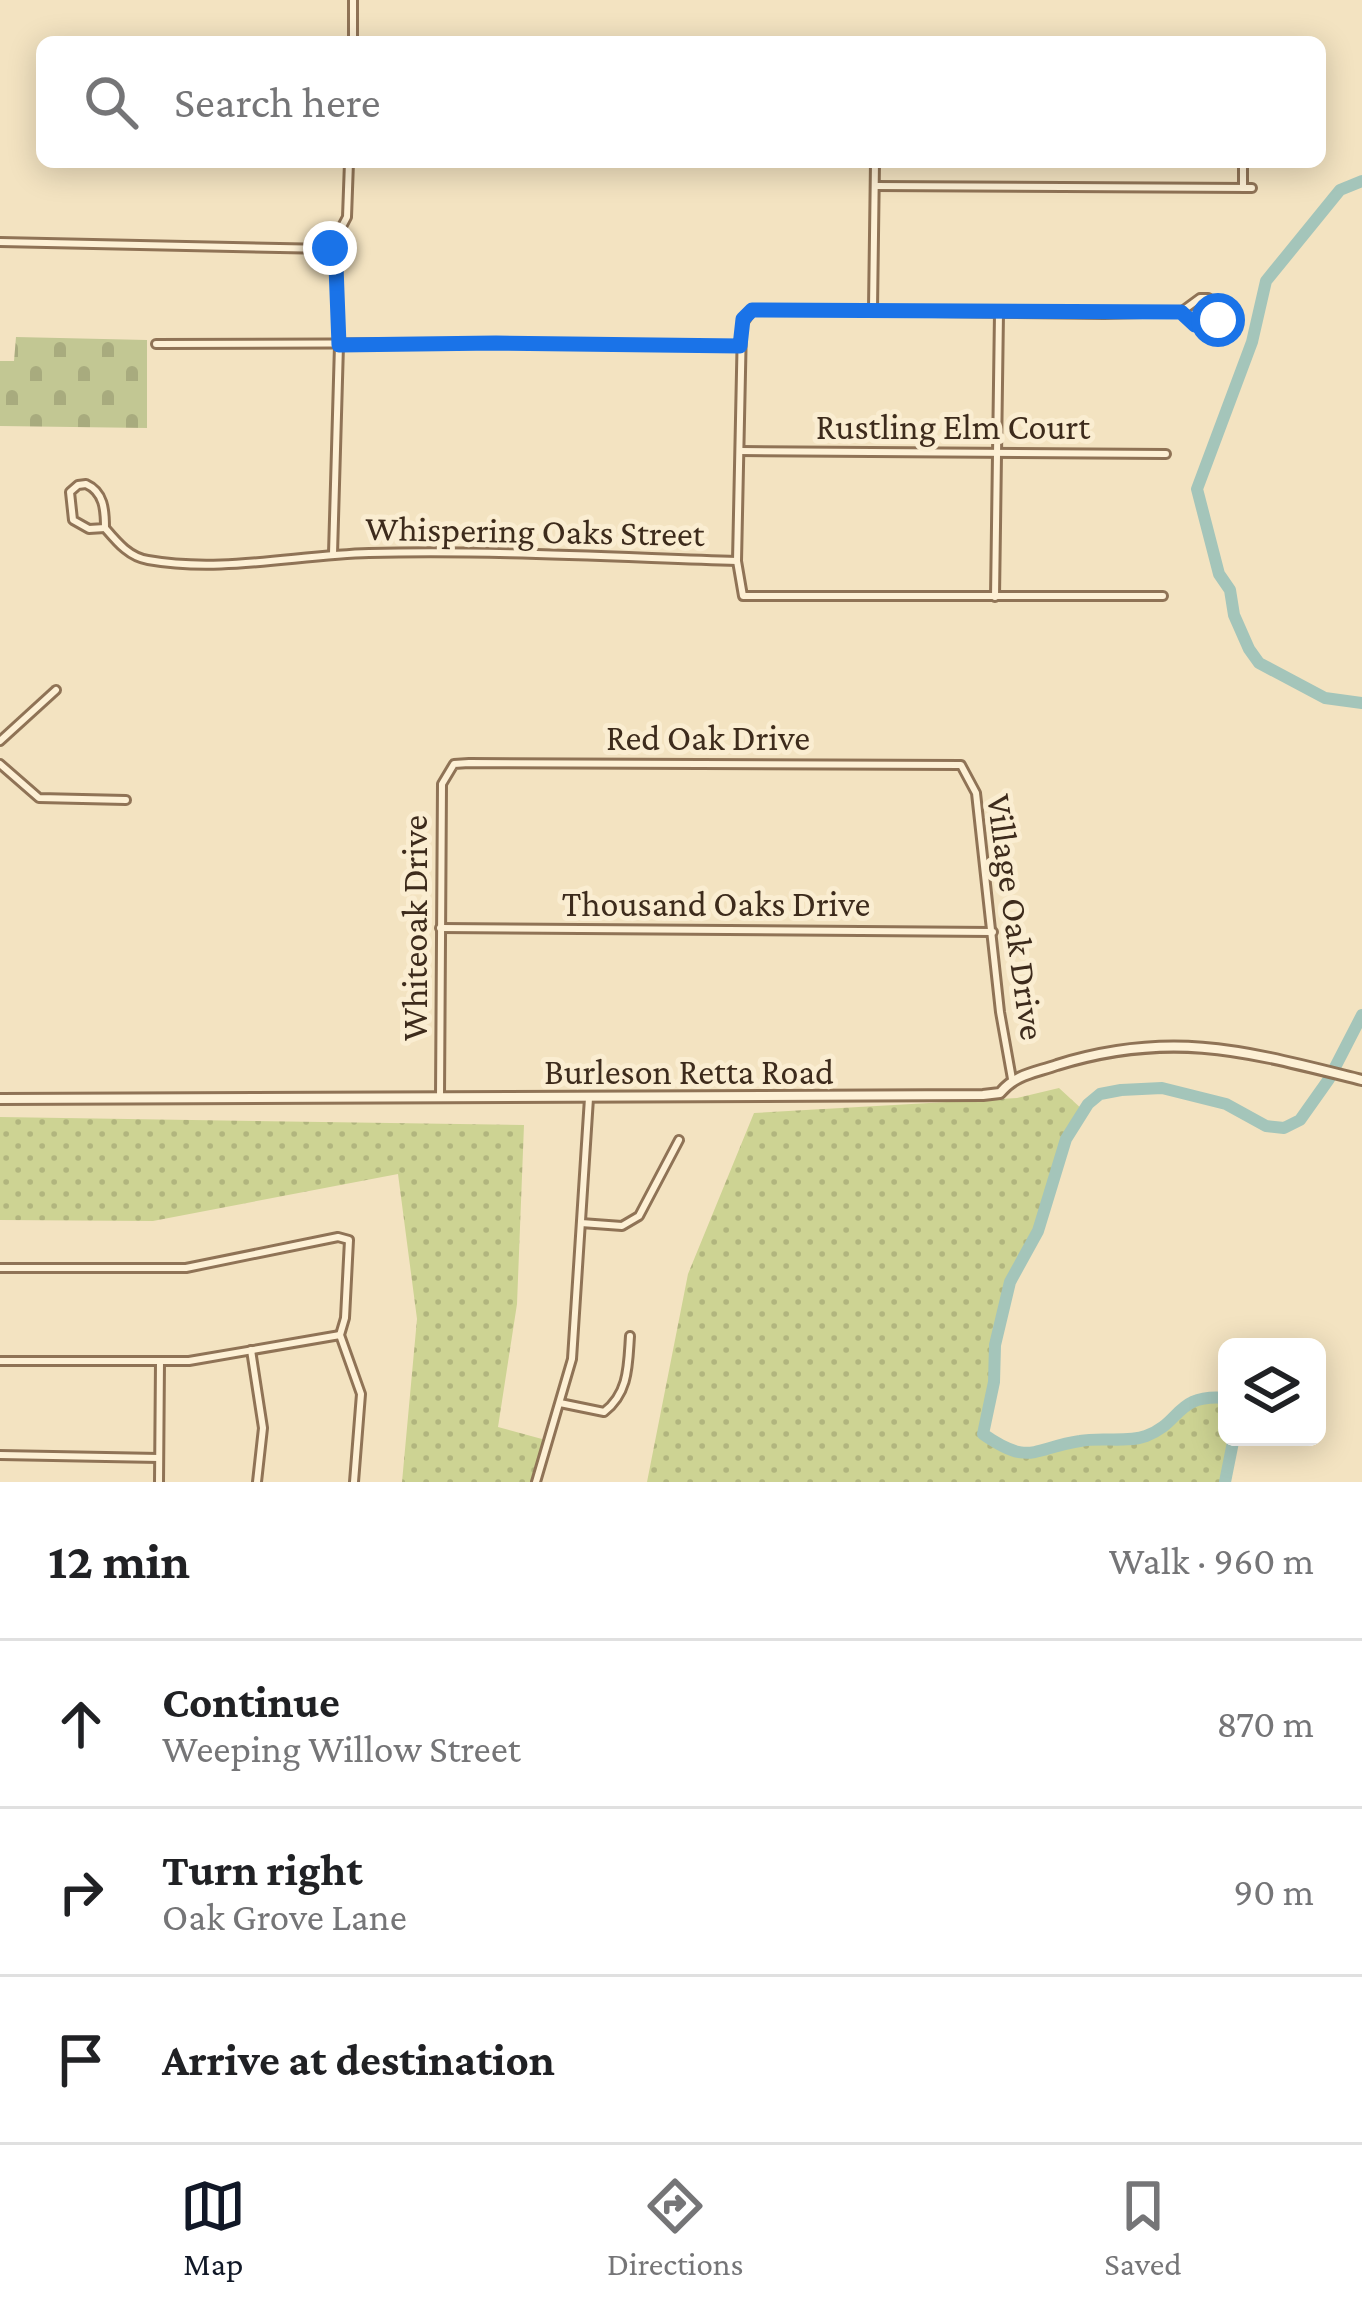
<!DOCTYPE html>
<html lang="en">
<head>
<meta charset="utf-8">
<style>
  :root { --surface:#fff; --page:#f6f6f6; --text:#202124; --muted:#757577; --line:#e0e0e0; --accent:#111827 }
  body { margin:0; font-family:"Crimson Pro",serif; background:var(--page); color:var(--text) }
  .controls { position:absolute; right:36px; bottom:36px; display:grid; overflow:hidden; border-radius:18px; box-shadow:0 6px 30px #0003 }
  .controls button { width:108px; height:108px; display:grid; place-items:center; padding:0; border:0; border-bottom:3px solid var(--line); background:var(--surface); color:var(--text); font:60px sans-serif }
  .stop { position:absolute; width:36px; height:36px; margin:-27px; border:9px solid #1a73e8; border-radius:50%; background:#fff }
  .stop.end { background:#1a73e8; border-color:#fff; box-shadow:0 3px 12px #0008 }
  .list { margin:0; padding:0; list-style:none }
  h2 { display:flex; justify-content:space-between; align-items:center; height:156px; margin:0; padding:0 48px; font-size:51px }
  h2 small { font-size:39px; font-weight:400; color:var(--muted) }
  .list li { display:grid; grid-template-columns:78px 1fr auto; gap:36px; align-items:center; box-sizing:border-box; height:168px; padding:0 48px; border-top:3px solid var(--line) }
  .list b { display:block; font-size:45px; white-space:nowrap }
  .list p { margin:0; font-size:39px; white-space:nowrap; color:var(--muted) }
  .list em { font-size:39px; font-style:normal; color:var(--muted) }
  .icon { flex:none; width:66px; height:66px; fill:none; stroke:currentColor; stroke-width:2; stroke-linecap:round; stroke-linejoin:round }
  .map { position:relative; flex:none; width:1362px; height:1482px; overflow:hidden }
  .search { position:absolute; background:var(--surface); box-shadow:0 6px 30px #0003; left:36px; right:36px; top:36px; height:132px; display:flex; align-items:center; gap:30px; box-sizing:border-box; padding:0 42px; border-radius:18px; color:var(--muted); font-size:45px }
  .sheet { height:660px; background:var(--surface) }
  nav { display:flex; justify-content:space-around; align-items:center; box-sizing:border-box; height:168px; border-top:3px solid var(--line); background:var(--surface); font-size:33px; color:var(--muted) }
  nav a { display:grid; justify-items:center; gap:6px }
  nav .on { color:var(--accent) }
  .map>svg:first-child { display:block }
  .grass { fill:url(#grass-dots) }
  .cemetery { fill:url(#cemetery-stones) }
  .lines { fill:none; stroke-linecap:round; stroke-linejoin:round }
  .river { stroke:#a4c5ba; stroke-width:12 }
  .minor-casing { stroke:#8f7356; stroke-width:12 }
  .tertiary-casing { stroke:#8f7356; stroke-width:14 }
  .minor { stroke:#fdf0d5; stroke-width:6 }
  .tertiary { stroke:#fdf0d5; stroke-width:8 }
  .route { stroke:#1a73e8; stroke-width:15 }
  .labels { text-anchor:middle; stroke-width:10; stroke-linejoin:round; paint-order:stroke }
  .street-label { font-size:36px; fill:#3d2b1c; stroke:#faedd1 }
</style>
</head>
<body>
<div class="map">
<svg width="1362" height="1482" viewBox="0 0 1362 1482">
  <defs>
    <pattern id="grass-dots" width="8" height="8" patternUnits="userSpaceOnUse" patternTransform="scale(3)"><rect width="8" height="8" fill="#cdd393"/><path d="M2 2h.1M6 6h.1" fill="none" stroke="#b1b57e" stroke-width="1.8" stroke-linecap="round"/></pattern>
    <pattern id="cemetery-stones" width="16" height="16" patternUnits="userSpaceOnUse" patternTransform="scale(3)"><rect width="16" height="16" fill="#c2c793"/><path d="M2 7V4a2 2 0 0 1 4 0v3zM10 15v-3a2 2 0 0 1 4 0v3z" fill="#a8ab7e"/></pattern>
  </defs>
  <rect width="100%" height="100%" fill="#f3e3c1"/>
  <g class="grass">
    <path d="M1059 1088 1084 1111 1066 1139 1038 1231 1010 1282 995 1345 994 1382 983 1434C1029 1467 1034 1448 1080 1441 1101 1437 1126 1444 1146 1436 1182 1423 1175 1393 1227 1398V1437H1234L1225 1482H647L688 1274 754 1113 1017 1098Z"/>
    <path d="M0 1117 524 1125 517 1304 498 1427 542 1439 541 1482H402L417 1319 398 1174 153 1221 0 1220Z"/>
  </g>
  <path class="cemetery" d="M16 337 147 340V428L0 426V361H14Z"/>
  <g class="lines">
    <g class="river">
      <path d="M1362 181 1340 190 1266 281 1252 342 1197 489 1219 574 1230 590 1234 615 1249 649 1259 663 1325 698 1362 703"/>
      <path d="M1227 1398C1175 1393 1182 1423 1146 1436 1126 1443 1101 1437 1080 1441 1033 1448 1030 1467 983 1434L994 1382 995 1345 1010 1282 1038 1231 1066 1139 1088 1104 1100 1094 1121 1090 1162 1088 1226 1104 1266 1126 1284 1128 1300 1120 1329 1079 1362 1015"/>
      <path d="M1225 1482 1234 1437"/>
    </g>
    <defs>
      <g id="minor">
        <path d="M353 42V0"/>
        <path d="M875 186 1252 188"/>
        <path d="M1243 188V162"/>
        <path d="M0 242 330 249 347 217 349 162"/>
        <path d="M330 249 336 267 339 345 333 554"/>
        <path d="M873 309 875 162"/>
        <path d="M156 344 496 343 740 346"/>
        <path d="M740 451 1166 454"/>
        <path d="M86 484C104 492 105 510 105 528L89 529 73 520 70 492 78 485Z"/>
        <path d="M105 528C117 542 129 557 148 560 221 573 296 555 369 553 491 550 614 557 737 561"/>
        <path d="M1163 596H743L737 561 742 325 752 310 1104 314 1181 312 1200 298H1208L1215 303 1218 320 1210 326 1195 325 1181 312"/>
        <path d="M995 597 999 313"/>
        <path d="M0 741 56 690"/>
        <path d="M0 764 39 798 126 800"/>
        <path d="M440 928 993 932"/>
        <path d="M440 1097 442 784 454 764 469 763 961 765 976 793 1000 1012 1012 1079"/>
        <path d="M581 1223 622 1226 639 1216 679 1140"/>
        <path d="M0 1268H186L338 1237 349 1240 345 1318 340 1335 361 1394 354 1482"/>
        <path d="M251 1350 263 1428 257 1482"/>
        <path d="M0 1361H189L340 1335"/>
        <path d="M560 1403 604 1412C629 1393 628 1365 630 1336"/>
        <path d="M0 1455 159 1458"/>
        <path d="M159 1482 160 1362"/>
        <path d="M536 1482 572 1359 589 1098"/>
      </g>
      <path id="tertiary" d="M0 1099 983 1095 1000 1093C1016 1074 1034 1073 1057 1065 1173 1029 1249 1052 1362 1080"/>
    </defs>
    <use href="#minor" class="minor-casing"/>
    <use href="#tertiary" class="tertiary-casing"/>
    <use href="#minor" class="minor"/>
    <use href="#tertiary" class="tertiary"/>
  </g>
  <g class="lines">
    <path class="route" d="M330 248 336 266 339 345 496 343 740 346 743 319 752 310 1181 312 1195 325 1210 326 1218 320"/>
  </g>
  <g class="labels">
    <g class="street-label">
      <text x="953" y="439">Rustling Elm Court</text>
      <text transform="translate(535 530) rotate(1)" y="13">Whispering Oaks Street</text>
      <text x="708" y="750">Red Oak Drive</text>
      <text x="716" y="916">Thousand Oaks Drive</text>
      <text transform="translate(1017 917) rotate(82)" y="13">Village Oak Drive</text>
      <text transform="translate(414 928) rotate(-90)" y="13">Whiteoak Drive</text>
      <text x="689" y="1084">Burleson Retta Road</text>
    </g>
  </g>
</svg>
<div class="controls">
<button><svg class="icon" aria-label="layers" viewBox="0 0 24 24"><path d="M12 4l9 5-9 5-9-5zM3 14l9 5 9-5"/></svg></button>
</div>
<div class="stop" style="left:1218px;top:320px"></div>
<div class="stop end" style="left:330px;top:248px"></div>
<div class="search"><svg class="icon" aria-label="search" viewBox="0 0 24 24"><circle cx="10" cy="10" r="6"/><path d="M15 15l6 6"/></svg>Search here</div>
</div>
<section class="sheet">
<h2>12 min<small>Walk · 960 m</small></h2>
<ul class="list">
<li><svg class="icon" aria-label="ahead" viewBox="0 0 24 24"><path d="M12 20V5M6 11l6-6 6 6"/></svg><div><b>Continue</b><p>Weeping Willow Street</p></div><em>870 m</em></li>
<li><svg class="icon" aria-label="right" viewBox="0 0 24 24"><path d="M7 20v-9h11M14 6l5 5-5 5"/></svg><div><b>Turn right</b><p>Oak Grove Lane</p></div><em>90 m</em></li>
<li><svg class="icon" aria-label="arrive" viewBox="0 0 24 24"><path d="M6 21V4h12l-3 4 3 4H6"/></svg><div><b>Arrive at destination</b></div></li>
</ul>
</section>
<nav>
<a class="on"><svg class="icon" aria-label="map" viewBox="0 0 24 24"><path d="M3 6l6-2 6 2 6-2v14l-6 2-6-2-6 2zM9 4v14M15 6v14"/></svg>Map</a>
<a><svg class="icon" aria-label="directions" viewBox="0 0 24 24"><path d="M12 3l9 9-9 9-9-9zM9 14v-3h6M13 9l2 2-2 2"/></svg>Directions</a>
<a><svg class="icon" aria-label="saved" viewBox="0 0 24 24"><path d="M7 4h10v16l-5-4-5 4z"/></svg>Saved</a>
</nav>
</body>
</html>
